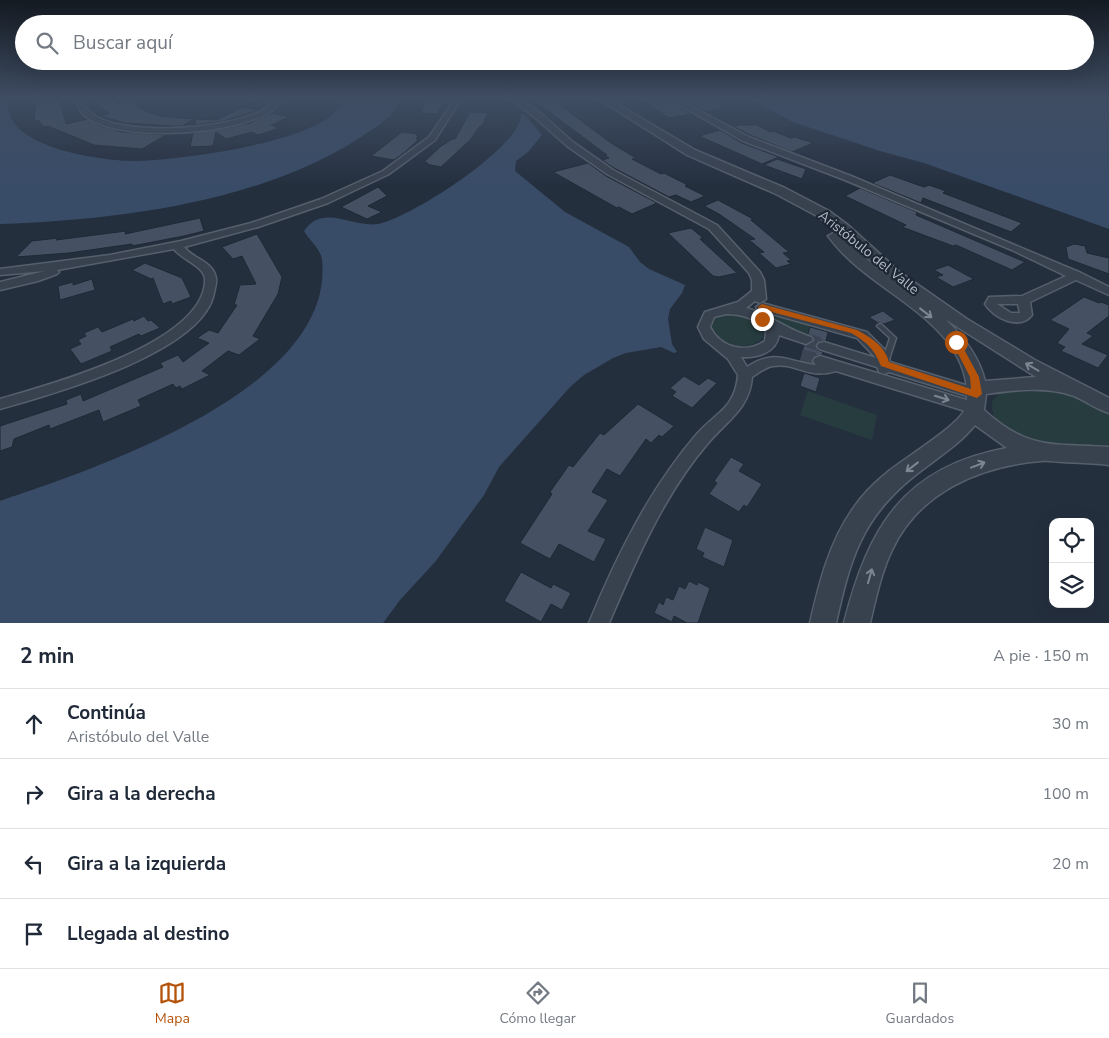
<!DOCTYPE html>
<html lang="es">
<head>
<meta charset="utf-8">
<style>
  :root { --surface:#fff; --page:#f2f2f3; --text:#1f2937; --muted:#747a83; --line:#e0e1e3; --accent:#b45309 }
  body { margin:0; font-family:"Nunito Sans",sans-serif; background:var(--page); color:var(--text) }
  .controls { position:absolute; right:15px; bottom:15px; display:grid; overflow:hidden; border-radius:10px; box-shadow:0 5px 20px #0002 }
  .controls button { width:45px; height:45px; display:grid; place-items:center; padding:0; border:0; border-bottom:1px solid var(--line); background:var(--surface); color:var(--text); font:25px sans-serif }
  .stop { position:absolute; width:15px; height:15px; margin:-11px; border:4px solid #b45309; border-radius:50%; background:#fff }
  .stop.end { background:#b45309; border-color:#fff; box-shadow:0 1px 5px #0008 }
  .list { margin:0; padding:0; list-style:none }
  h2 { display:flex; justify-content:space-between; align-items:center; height:65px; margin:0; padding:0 20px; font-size:21px }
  h2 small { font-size:16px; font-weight:400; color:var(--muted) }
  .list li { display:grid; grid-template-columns:32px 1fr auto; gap:15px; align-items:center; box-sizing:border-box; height:70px; padding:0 20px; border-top:1px solid var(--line) }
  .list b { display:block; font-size:19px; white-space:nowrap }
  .list p { margin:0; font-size:16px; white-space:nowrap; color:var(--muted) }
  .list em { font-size:16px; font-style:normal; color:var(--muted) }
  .icon { flex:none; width:28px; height:28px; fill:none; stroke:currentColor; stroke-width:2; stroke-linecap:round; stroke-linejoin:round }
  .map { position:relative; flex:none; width:1109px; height:623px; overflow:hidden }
  .search { position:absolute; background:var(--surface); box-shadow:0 5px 20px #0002; left:15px; right:15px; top:15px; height:55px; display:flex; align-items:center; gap:12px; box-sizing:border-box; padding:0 18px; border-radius:28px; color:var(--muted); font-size:19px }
  .sheet { height:345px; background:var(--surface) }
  nav { display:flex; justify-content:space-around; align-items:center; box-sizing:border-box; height:70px; border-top:1px solid var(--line); background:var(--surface); font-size:14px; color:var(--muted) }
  nav a { display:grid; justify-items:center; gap:2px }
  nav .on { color:var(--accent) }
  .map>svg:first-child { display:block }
  .green { fill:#263c3f }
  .water { fill:#394c67 }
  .building { fill:#455162; stroke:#1f2835 }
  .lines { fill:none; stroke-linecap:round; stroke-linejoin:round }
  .minor-tunnel { stroke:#3a4453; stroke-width:14; stroke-dasharray:14 7; stroke-linecap:butt }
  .service-casing { stroke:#565f6c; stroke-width:3 }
  .minor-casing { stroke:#565f6c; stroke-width:3 }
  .tertiary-casing { stroke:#565f6c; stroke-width:3 }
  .service { fill:#38414e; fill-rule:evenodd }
  .minor { fill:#38414e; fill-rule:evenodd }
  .tertiary { fill:#38414e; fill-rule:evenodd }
  .oneway { stroke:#7c8592 }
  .route { fill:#b45309 }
  .labels { text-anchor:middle; stroke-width:4.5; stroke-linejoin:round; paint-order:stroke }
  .street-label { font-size:14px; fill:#b4bcc9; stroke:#1d2633 }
</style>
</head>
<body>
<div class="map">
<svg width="1109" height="623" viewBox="0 0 1109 623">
  <rect width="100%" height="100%" fill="#242f3e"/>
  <g class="green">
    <path d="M720 314C735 314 767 314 763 337 749 354 718 345 710 327L714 317Z"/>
    <path d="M772 315 811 324 807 336 778 324 771 318Z"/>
    <path d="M1019 386C1055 389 1076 396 1109 411V448C1073 443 1018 451 994 416 992 412 992 406 992 401L1001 392Z"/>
    <path d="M808 391 877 415 872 440 800 415Z"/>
  </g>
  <g class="water">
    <path d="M0 99H8C0 149 106 161 134 161 170 161 336 142 343 99H400C396 116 377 126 364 135 264 202 118 220 0 224Z"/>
    <path d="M751 99H1109V229L924 163 880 151 793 122Z"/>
    <path d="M521 114 525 115 542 135 528 152 516 161 515 171 565 212 629 247 640 262 649 269 685 285 682 293 670 309 668 319 672 344 677 352 674 353 661 347 626 353 613 358 584 375 570 387 499 467 484 495 435 562 400 600 383 623H0V501C95 469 336 389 322 260 321 249 309 240 304 231 323 203 352 228 378 224 409 219 523 146 521 114Z"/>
  </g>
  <g class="building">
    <path d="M59 99 66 124 88 119 100 126 122 132 166 135 142 149 94 145 48 126 44 127 38 120 34 121 36 103H38V100Z"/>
    <path d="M110 99H114L117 104 129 101 145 111 160 116 194 119 182 126H174L125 123 100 116 109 113 93 102Z"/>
    <path d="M532 99H552L611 143 636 158 632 159 661 174 664 173 688 185 685 186 705 196 691 202 676 195 669 197 614 168 602 160 609 158 605 156 607 155Z"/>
    <path d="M641 99H667L691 114 669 118Z"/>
    <path d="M681 99H708L726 108 705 111Z"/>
    <path d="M426 100H444L437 114 421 113Z"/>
    <path d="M244 107 258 110 224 121 195 125 196 119 216 120Z"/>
    <path d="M470 112 488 113 482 126H480L470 140 441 167 426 164 428 163 424 162 440 147 452 139H455Z"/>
    <path d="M271 113 289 117 271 125 279 128 258 135 252 132 226 139 216 132 213 146 190 147 193 133 227 128 250 123Z"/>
    <path d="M740 125H757L770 132 773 131 791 138 795 137 813 143 792 152 750 135 733 126Z"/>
    <path d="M720 130 742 143 779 157 762 164 699 136Z"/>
    <path d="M402 132 418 134 416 136H419L416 139H419L405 152 394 160 371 156Z"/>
    <path d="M777 159 806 169 802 179 764 165Z"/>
    <path d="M588 163 606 176 657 203 632 214 619 207 617 208 553 172Z"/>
    <path d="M890 175 924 187 929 185 946 191 943 193 1022 223 1011 232 923 198 921 203 872 183Z"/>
    <path d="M378 187 387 196 368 206 382 212 367 219 341 207Z"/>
    <path d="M860 188 917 212 916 215 1025 262 1012 270 956 245 953 246 902 227 906 225 845 196Z"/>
    <path d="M718 200 753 219 751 220 789 252 783 253 791 260 787 261 791 264 776 268 759 253 764 252 749 240 755 239 719 214 704 206Z"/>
    <path d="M200 218 204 231 184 236 132 246V244L69 253 16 257 32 241 58 238 56 240 126 231 125 234Z"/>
    <path d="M691 228 703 238 700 239 737 273 719 277 713 276 668 233Z"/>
    <path d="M257 234 282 277 278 294 253 336 260 339 239 355 228 351 202 371 210 375 182 389 180 386 176 388 173 384 138 400 141 406 103 422 99 410 50 429 49 425 14 439 12 447 0 451V426L67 404 66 400 81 394 83 401 163 367 160 363 178 355 183 362 209 343 197 338 209 330 218 333 237 305H234L240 285 256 284 242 256 233 259 222 247Z"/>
    <path d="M1074 244 1085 246 1087 253 1109 258V274L1068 259 1066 247Z"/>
    <path d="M145 263 182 278 191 297 172 304 171 301 163 304 153 278 151 279 132 270Z"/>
    <path d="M948 265 974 279 953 287 936 277 943 275 934 270Z"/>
    <path d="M92 279 95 290 60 300 58 286 73 282V285Z"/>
    <path d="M1084 297 1099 303 1101 302 1109 305V316L1087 333 1093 336 1082 344 1108 355 1098 368 1061 351 1065 347 1057 343 1069 329 1050 320Z"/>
    <path d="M883 311 895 320 884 324 878 323 869 317Z"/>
    <path d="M144 316 148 321 151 320 160 328 141 336 139 334 110 347 112 351 81 364 70 349 81 344 78 340 86 336 84 333 98 327 102 332 133 319 134 321Z"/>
    <path d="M810 327 828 332 826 341H819L815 345 817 350 823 352 822 355 814 356 812 362 800 360 804 345 815 340 813 336 808 334Z"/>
    <path d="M804 373 820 378 816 392 800 386Z"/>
    <path d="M684 376 699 385 708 378 717 383 692 408 672 396 676 392 670 388Z"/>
    <path d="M638 404 674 426 662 437 659 435 651 443 646 439 620 476 607 469 592 492 608 500 588 531 606 539 594 562 559 544 550 559 520 543 552 494 550 492 569 465 573 467 600 433 604 435Z"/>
    <path d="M731 457 744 464 739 471 762 484 747 507 744 505 739 512 709 494 717 483 714 481Z"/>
    <path d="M705 527 733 540 724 567 702 557 704 553 696 549Z"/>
    <path d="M521 572 551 588 553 584 571 593 562 610 551 604 541 622 504 601Z"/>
    <path d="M689 581 697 585 698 582 710 588 698 623H687L674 616 672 622 654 613 659 602 663 605 666 597 673 600 679 586 685 589Z"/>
  </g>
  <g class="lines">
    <g class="minor-tunnel">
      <path d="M806 340 824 346"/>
      <path d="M801 356 820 361"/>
    </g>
    <defs>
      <path id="service" d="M880 324 882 325 896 338 888 362 887 364H883L882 362 890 338 878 327 877 326 878 325Z"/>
      <g id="minor">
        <path d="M75 99H81C84 103 86 109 90 112 119 138 228 129 261 111 267 109 271 103 276 99H283C279 104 273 111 266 114 229 134 119 144 84 115 80 112 77 104 75 99Z"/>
        <path d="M455 99H461L435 140 389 174 328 203 258 227 184 247C193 259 213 261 216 278 217 282 215 288 214 293 203 353 52 394 0 409V399C49 385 205 343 205 280 205 266 182 260 174 249L57 270 59 272 57 274 38 281 0 290V282L45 271 0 275V269L110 255 181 241 251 223 321 199 383 171 429 137Z"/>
        <path d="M511 99H519L538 111 573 142 613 170 717 225 760 272 764 280 766 299 760 303 755 301 746 308C769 314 787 330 811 337L813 340 806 344 779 335C776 353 757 358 741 357L747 367C777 348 787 362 816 365L813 361 815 358 820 356 980 404 983 408 980 412 975 414 836 371C807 380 797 362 773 366 765 367 759 373 752 377 750 408 727 421 709 442 664 494 636 560 609 623H589C616 557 649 490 696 435 716 412 735 409 738 375L728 359 704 339 698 327 705 312 738 302 752 291V280L749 273 709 229 607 174 567 146 532 115ZM726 314C742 314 756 318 766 331L765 341C746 354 720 348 710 327L714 317Z"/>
        <path d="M669 99H677L749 137 851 176 1081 273 1109 287V295L1076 280 1030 302 1032 315C1019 331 994 318 985 304L989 297 1022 296 1066 276 1012 250 845 180 743 141ZM997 304H1018L1020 313H1011Z"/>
        <path d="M762 303 867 332 888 353 890 362 982 390 984 394 982 398 977 399 889 372 884 374 879 372 877 367 819 349 817 346 819 343 824 342 876 358 857 338 758 310 756 307Z"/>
      </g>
      <path id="tertiary" d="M599 99H609L695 150 785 188 829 211 848 225 901 273 967 319 1035 360 1109 398V413C1096 409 1086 401 1074 396 1046 386 1015 390 986 394L984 410C1029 451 1053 443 1109 447V465C1094 463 1079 463 1063 462 1056 462 1048 460 1041 461 980 466 919 492 892 550 881 573 876 598 870 623H844C868 528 903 467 1007 448L975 425C958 446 934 460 913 477 861 519 850 560 836 623H810C819 584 829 543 852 510 862 495 875 482 889 471 905 458 958 426 965 409 971 390 964 367 954 351 924 304 861 282 828 236L835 232 840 233C855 248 870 263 887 276L838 231 819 217 776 194 687 155ZM945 319 1036 377 985 381C979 356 963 336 945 319Z"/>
    </defs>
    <use href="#service" class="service-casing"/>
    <use href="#minor" class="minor-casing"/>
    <use href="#tertiary" class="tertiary-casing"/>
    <use href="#service" class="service"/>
    <use href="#minor" class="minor"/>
    <use href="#tertiary" class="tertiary"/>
  </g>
  <defs><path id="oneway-shaft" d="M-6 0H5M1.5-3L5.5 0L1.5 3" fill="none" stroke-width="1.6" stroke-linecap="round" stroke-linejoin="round" transform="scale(1.25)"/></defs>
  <g class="oneway">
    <use href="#oneway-shaft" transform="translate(926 313) rotate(38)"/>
    <use href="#oneway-shaft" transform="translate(1032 367) rotate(-150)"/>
    <use href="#oneway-shaft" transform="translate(942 398) rotate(17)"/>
    <use href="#oneway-shaft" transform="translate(978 465) rotate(-21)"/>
    <use href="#oneway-shaft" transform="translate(912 467) rotate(142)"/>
    <use href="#oneway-shaft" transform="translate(870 576) rotate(-74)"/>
  </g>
  <linearGradient id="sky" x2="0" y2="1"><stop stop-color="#141a22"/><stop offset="0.53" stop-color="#3f4d63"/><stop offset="1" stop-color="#3f4d63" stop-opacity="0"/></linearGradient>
  <rect width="1109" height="186" fill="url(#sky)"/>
  <path class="route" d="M762 304 857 330C870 337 885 346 889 362L971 389 970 377 952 342 956 339 959 340 979 377 982 394 977 398 881 366C874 349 868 343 851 333L768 311 773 325 766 327 758 319 762 317 758 307Z"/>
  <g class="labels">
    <g class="street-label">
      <text transform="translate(869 252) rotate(39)" y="5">Aristóbulo del Valle</text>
    </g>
  </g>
</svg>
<div class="controls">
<button><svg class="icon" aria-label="locate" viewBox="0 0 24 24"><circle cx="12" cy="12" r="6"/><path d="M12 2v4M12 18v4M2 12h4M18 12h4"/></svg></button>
<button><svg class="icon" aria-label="layers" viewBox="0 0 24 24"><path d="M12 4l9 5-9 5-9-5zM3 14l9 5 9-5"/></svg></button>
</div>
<div class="stop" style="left:956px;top:342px"></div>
<div class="stop end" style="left:762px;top:319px"></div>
<div class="search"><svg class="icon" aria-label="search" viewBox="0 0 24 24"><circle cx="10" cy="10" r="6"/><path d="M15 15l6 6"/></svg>Buscar aquí</div>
</div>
<section class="sheet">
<h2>2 min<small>A pie · 150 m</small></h2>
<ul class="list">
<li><svg class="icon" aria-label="ahead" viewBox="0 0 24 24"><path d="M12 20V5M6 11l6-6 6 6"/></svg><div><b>Continúa</b><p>Aristóbulo del Valle</p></div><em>30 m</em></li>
<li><svg class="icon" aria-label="right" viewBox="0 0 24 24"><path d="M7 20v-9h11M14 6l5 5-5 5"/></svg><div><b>Gira a la derecha</b></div><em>100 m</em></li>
<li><svg class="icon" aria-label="left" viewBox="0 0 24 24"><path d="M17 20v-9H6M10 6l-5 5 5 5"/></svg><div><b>Gira a la izquierda</b></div><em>20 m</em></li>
<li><svg class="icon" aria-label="arrive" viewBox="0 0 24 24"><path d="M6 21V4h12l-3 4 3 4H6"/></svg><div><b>Llegada al destino</b></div></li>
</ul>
</section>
<nav>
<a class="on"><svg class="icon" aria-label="map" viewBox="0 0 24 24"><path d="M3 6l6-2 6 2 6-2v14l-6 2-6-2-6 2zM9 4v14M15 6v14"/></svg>Mapa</a>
<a><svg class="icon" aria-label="directions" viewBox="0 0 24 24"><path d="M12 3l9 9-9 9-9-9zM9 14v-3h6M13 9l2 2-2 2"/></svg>Cómo llegar</a>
<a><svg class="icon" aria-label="saved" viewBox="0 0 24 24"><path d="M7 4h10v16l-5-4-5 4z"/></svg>Guardados</a>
</nav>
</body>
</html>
